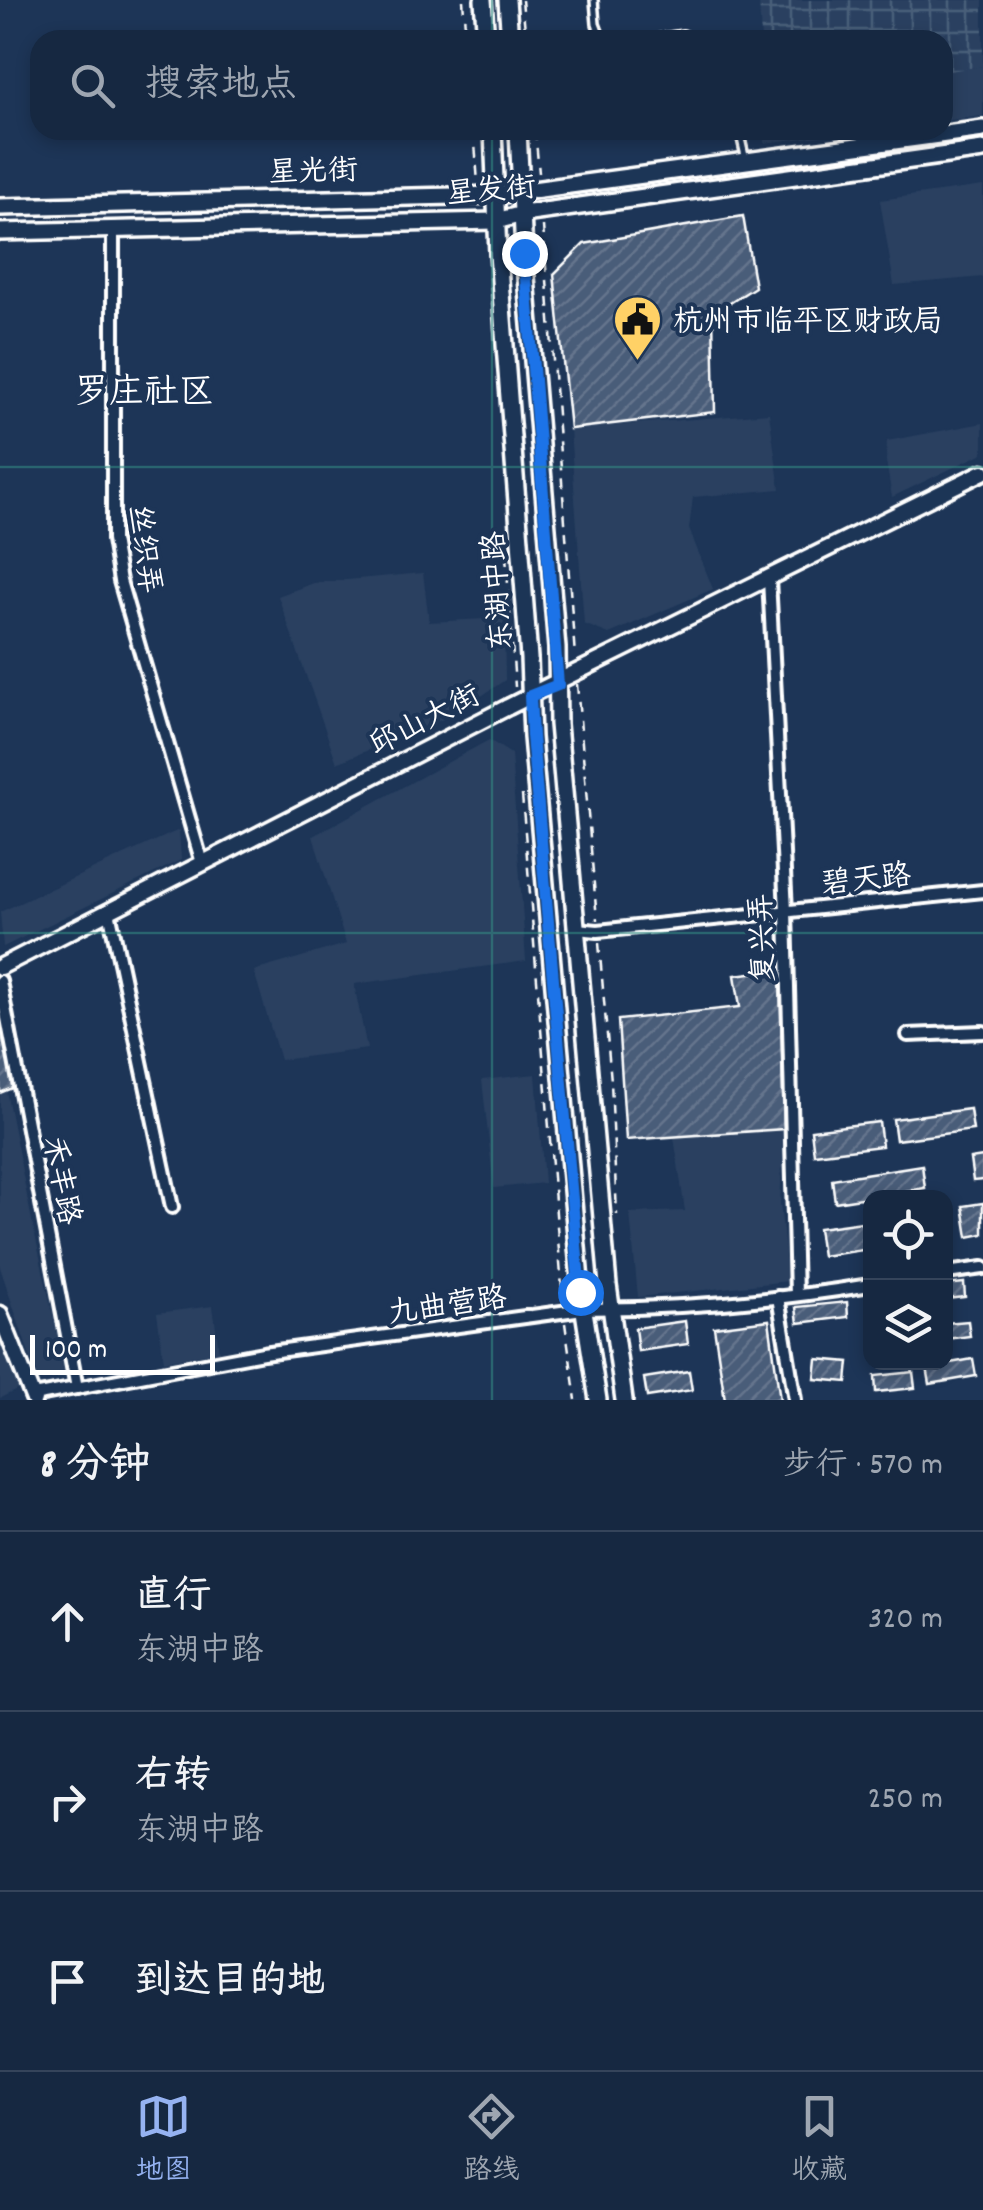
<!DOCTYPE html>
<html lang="zh">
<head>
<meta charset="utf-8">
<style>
  :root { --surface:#162841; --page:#1f3048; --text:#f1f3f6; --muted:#9ea6b1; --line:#35445a; --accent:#95b2f1 }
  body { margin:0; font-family:Dekko,"LXGW WenKai TC",sans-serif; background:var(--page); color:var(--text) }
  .controls { position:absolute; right:30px; bottom:30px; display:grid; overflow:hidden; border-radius:20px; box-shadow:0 5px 15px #0003 }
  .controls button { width:90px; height:90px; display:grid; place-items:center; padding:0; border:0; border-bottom:2px solid var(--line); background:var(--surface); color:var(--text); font:50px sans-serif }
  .scale { position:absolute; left:30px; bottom:25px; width:185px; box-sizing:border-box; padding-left:10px; border:5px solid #fff; border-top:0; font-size:28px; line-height:35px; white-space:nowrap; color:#fff; -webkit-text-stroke:8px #1d3557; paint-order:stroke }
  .stop { position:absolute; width:30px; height:30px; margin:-22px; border:8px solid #1a73e8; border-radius:50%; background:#fff }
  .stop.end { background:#1a73e8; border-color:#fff; box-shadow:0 2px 10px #0008 }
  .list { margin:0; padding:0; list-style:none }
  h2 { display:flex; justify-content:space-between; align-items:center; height:130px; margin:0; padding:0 40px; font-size:42px }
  h2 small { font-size:32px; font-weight:400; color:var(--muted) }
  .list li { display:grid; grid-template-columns:65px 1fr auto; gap:30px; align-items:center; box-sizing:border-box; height:180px; padding:0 40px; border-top:2px solid var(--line) }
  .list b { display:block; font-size:38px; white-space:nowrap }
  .list p { margin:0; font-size:32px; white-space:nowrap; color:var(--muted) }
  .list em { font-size:32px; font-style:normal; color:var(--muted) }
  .icon { flex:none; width:55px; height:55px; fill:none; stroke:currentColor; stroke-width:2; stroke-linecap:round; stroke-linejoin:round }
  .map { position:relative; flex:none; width:983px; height:1400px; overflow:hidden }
  .search { position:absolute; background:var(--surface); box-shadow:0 5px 15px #0003; left:30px; right:30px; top:30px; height:110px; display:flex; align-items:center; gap:25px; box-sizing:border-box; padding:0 35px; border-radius:30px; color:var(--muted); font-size:38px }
  .sheet { height:670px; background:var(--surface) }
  nav { display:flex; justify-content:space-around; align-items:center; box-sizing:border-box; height:140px; border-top:2px solid var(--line); background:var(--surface); font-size:28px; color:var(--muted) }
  nav a { display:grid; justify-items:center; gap:5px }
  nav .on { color:var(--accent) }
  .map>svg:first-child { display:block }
  .built { fill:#2a4161 }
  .industrial { fill:url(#industrial-grid) }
  .building { fill:url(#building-hatch); stroke:#fff; stroke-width:2.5 }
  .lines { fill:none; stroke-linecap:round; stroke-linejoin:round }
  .service-casing { stroke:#fff; stroke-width:12 }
  .minor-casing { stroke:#fff; stroke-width:18 }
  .secondary-casing { stroke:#fff; stroke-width:21 }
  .primary-casing { stroke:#fff; stroke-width:22 }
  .path { stroke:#fff; stroke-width:2.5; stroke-dasharray:10 8; stroke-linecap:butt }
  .service { stroke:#1d3557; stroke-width:5 }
  .minor { stroke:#1d3557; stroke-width:10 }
  .secondary { stroke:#1d3557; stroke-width:14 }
  .primary { stroke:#1d3557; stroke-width:15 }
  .secondary-bridge-casing { stroke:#fff; stroke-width:21; stroke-linecap:butt }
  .secondary-bridge { stroke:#1d3557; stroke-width:14 }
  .route { stroke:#1a73e8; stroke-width:12 }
  .grid { fill:none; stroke:#338b84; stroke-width:2.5; stroke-opacity:0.55 }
  .labels { text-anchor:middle; stroke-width:8; stroke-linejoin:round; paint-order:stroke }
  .street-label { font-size:30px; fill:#fff; stroke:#1d3557 }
  .poi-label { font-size:30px; fill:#fff; stroke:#1d3557; text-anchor:start }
  .quarter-label { font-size:35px; fill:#fff; stroke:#1d3557 }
</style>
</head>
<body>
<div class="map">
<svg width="983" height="1400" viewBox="0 0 983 1400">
  <defs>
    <pattern id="industrial-grid" width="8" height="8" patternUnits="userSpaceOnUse" patternTransform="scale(2.5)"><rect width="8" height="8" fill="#2a4161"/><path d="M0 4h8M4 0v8" fill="none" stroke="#4a5e79"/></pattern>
    <pattern id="building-hatch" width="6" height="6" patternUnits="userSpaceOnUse" patternTransform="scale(2.5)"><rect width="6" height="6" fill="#4a5d79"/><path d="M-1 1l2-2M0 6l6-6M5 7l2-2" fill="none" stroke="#65758d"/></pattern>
  </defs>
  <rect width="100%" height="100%" fill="#1d3557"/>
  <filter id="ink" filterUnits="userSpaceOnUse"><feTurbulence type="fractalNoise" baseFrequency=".01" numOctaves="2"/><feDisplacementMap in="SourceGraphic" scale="20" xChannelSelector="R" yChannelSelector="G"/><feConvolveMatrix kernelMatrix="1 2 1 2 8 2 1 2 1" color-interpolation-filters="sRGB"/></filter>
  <g filter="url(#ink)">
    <g class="built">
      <path d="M983 66V116L943 121V72Z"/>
      <path d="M764 130H869L764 143Z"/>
      <path d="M983 186V277L894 285 880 200Z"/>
      <path d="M769 413 780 489 693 497 689 529 713 589 609 634 584 624 570 429Z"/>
      <path d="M983 423V453L892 497 886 461 887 441Z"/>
      <path d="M423 573 429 622 504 618 505 680 455 714 337 763 278 596 314 583Z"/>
      <path d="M489 740 511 754 526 961 354 984 367 1049 280 1060 254 971 346 944 313 836Z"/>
      <path d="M179 830 181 860 3 947 0 912Z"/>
      <path d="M536 1074 544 1183 494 1188 482 1080Z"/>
      <path d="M6 1091 33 1226 67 1378 38 1381 0 1267V1093Z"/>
      <path d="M784 1129 780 1203 788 1281 638 1297 630 1213 685 1211 674 1137Z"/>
      <path d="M213 1306 219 1352 164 1361 157 1313Z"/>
      <path d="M0 1335 21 1388 0 1398Z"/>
    </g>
    <path class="industrial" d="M759 0H983V66L943 72V40H761Z"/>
    <g class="building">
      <path d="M743 216 755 287 713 314 715 412 570 429 554 274 584 244Z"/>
      <path d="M780 969 784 1129 626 1140 618 1020 740 1007 735 975Z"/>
      <path d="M0 1006 17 1086 0 1093Z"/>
      <path d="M970 1109 973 1130 896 1140 893 1119Z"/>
      <path d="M879 1122 882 1146 814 1154 811 1130Z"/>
      <path d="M983 1157V1180L973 1181 970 1159Z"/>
      <path d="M922 1165 925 1188 835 1202 832 1179Z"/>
      <path d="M983 1203V1234L968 1237 963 1206Z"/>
      <path d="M870 1221V1249L822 1256 818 1228Z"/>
      <path d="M964 1283 965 1297 946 1299V1285Z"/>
      <path d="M847 1302 848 1317 798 1323 796 1307Z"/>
      <path d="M769 1320 780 1400H725L714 1327Z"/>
      <path d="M685 1321 688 1344 638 1351 635 1328Z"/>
      <path d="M968 1321 970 1336 946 1339V1323Z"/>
      <path d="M817 1359 849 1362 847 1382 815 1379Z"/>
      <path d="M973 1359 976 1376 930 1384 927 1367Z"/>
      <path d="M689 1371 692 1390 647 1397 644 1378Z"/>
      <path d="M913 1372 915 1388 876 1392 875 1376Z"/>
    </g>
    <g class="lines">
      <defs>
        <g id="service">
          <path d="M594 0 596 24 601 37 610 40"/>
          <path d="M645 40 683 34 698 40"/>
          <path d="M739 130 745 156"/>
        </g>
        <g id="minor">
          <path d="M113 230V540L120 581 202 863"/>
          <path d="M769 579 786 911 796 1295"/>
          <path d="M109 911 172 1207"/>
          <path d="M576 929 598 931 983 891"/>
          <path d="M0 981 77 1388"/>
          <path d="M908 1035 983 1032"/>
          <path d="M946 1273 983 1268"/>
          <path d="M778 1297 795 1400"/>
          <path d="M33 1396 263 1353 583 1309C678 1309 777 1300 870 1285"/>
        </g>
        <g id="secondary">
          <path d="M530 695 983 472"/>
          <path d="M0 967 508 707"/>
          <path d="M0 1314 34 1400"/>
        </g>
        <g id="primary">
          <path d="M483 0 486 40"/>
          <path d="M507 0 510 40"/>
          <path d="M493 130 498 254 529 658 532 737 581 1292 598 1400"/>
          <path d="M518 130 524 253 557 648 558 724 608 1285 624 1400"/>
          <path d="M0 207 496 195 983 129"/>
          <path d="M0 232 496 221 523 214 983 150"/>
        </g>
      </defs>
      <use href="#service" class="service-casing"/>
      <use href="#minor" class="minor-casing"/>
      <use href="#secondary" class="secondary-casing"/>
      <use href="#primary" class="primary-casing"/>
      <g class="path">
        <path d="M463 0 466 40"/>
        <path d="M522 0 526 40"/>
        <path d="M474 130 478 183"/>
        <path d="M535 130 539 173"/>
        <path d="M543 226 575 656"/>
        <path d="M506 555 515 687"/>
        <path d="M577 684 597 920"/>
        <path d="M522 795 563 1300"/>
        <path d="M599 943 611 1081 617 1215"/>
        <path d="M565 1323 576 1400"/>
      </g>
      <use href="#service" class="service"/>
      <use href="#minor" class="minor"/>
      <use href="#secondary" class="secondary"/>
      <use href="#primary" class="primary"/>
      <defs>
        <path id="secondary-bridge" d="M508 707 524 699"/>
      </defs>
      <use href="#secondary-bridge" class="secondary-bridge-casing"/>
      <use href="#secondary-bridge" class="secondary-bridge"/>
    </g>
  </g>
  <g class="lines" filter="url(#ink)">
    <path class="route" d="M524 253 558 685 530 696 532 736 580 1292"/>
  </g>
  <path class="grid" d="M492 0V40M492 130V1400M0 467H983M0 933H983"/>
  <defs>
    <symbol id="civic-pin" viewBox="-11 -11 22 30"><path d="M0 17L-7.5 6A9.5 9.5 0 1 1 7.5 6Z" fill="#ffd166" stroke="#1d3557"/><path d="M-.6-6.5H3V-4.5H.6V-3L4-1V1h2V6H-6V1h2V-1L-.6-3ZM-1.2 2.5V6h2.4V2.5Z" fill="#111"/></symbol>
  </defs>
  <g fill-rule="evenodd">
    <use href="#civic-pin" x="610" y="292" width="55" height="75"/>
  </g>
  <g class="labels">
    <g class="street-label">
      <text transform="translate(313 170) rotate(-2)" y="10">星光街</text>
      <text transform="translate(491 189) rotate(-5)" y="10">星发街</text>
      <text transform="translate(146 549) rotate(83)" y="10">丝织弄</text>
      <text transform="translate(496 591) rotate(-94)" y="10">东湖中路</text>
      <text transform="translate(424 719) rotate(-27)" y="10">邱山大街</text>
      <text transform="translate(866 878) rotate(-6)" y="10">碧天路</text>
      <text transform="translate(761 938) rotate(-92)" y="10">复兴弄</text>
      <text transform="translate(63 1180) rotate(79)" y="10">禾丰路</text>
      <text transform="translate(447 1304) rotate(-8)" y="10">九曲营路</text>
    </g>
    <g class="poi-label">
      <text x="673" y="330">杭州市临平区财政局</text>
    </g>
    <g class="quarter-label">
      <text x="144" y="402">罗庄社区</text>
    </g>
  </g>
</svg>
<div class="controls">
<button><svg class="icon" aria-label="locate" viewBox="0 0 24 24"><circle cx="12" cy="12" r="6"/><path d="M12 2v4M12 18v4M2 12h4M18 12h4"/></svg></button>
<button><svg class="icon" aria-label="layers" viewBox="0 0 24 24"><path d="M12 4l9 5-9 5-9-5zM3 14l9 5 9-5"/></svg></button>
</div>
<div class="scale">100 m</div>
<div class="stop" style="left:580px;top:1292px"></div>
<div class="stop end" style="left:524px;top:253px"></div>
<div class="search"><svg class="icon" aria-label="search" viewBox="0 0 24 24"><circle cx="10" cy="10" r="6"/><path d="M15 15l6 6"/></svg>搜索地点</div>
</div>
<section class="sheet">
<h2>8 分钟<small>步行 · 570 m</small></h2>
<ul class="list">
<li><svg class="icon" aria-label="ahead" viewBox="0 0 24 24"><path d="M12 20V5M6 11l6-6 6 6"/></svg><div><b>直行</b><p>东湖中路</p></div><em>320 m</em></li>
<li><svg class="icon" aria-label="right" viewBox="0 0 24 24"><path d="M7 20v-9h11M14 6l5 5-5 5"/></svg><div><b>右转</b><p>东湖中路</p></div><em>250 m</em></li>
<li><svg class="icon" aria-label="arrive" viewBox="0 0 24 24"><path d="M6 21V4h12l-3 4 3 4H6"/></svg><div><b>到达目的地</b></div></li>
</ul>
</section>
<nav>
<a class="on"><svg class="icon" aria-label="map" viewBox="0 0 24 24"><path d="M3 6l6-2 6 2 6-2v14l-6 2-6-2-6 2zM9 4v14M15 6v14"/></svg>地图</a>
<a><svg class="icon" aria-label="directions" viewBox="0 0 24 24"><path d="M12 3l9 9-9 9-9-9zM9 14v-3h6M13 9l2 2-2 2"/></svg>路线</a>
<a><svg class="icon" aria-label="saved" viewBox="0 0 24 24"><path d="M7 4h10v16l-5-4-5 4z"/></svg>收藏</a>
</nav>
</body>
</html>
